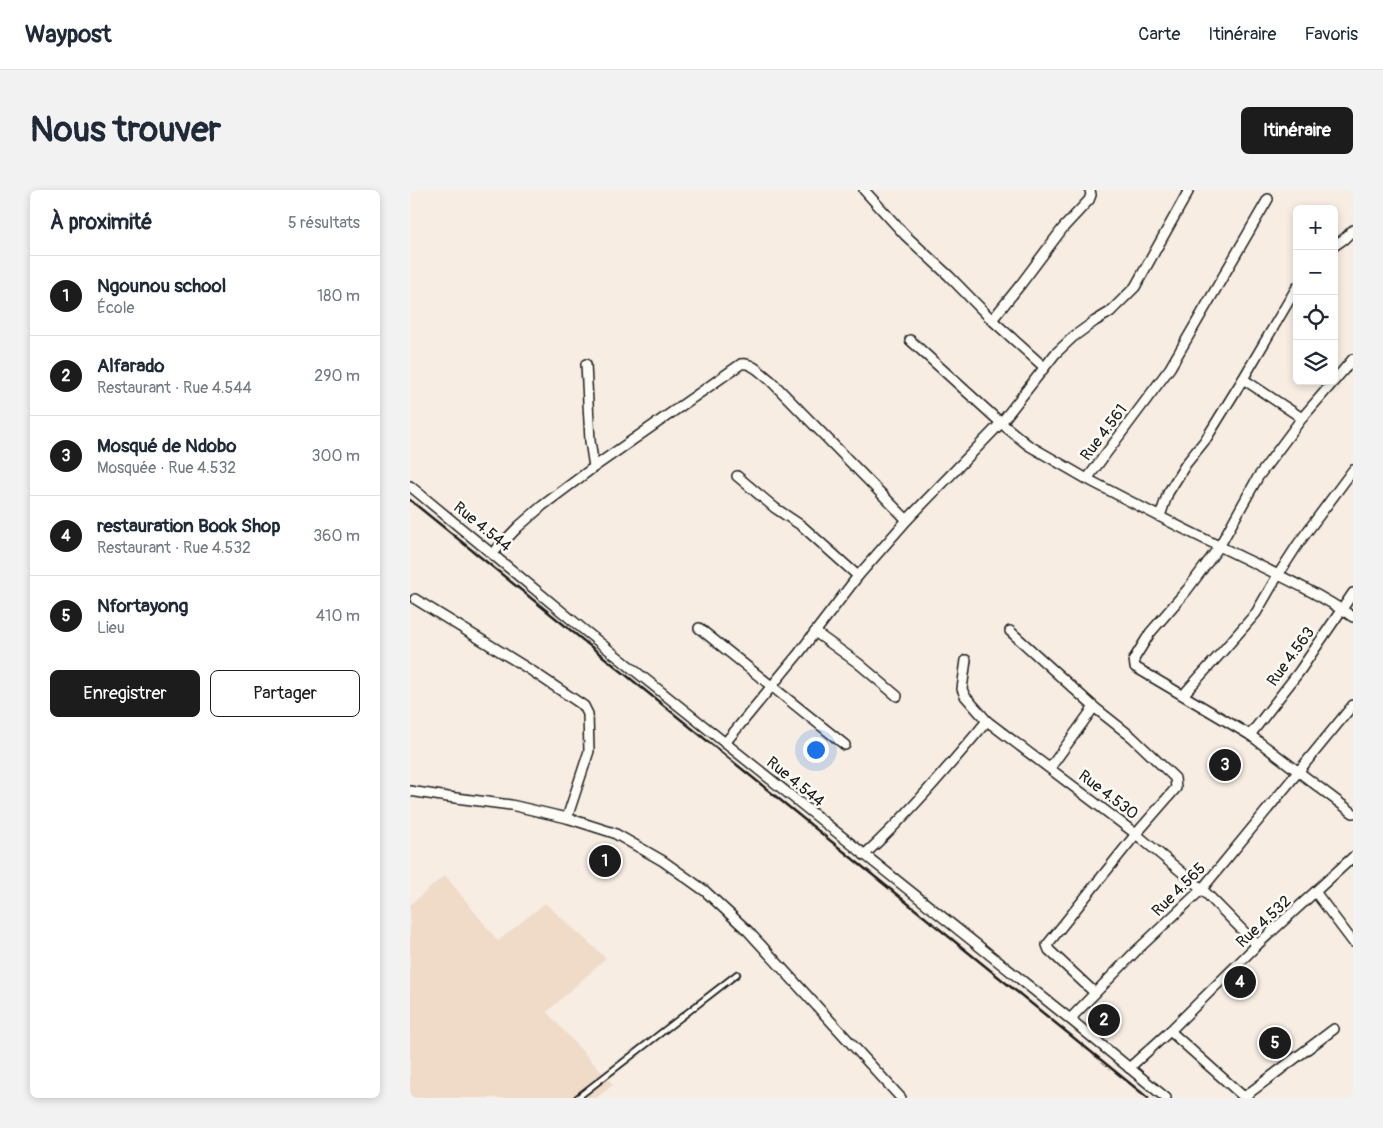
<!DOCTYPE html>
<html lang="fr">
<head>
<meta charset="utf-8">
<style>
  :root { --surface:#fff; --page:#f2f2f3; --text:#1f2937; --muted:#747a83; --line:#e0e1e3; --accent:#1c1c1c }
  body { margin:0; font-family:Pangolin,sans-serif; background:var(--page); color:var(--text) }
  .controls { position:absolute; right:15px; top:15px; display:grid; overflow:hidden; border-radius:8px; box-shadow:0 2px 8px #0003 }
  .controls button { width:45px; height:45px; display:grid; place-items:center; padding:0; border:0; border-bottom:1px solid var(--line); background:var(--surface); color:var(--text); font:25px sans-serif }
  .you { position:absolute; left:405px; top:559px; width:18px; height:18px; margin:-12px; border:4px solid #fff; border-radius:50%; background:#1a73e8; box-shadow:0 0 0 8px #1a73e833 }
  .badge { display:grid; place-items:center; width:32px; height:32px; border-radius:50%; background:var(--accent); color:#fff; font-size:16px; font-weight:700 }
  .pin { position:absolute; translate:-50% -50%; border:2px solid #fff; box-shadow:0 1px 5px #0006 }
  .list { margin:0; padding:0; list-style:none }
  h2 { display:flex; justify-content:space-between; align-items:center; height:65px; margin:0; padding:0 20px; font-size:21px }
  h2 small { font-size:16px; font-weight:400; color:var(--muted) }
  .list li { display:grid; grid-template-columns:32px 1fr auto; gap:15px; align-items:center; box-sizing:border-box; height:80px; padding:0 20px; border-top:1px solid var(--line) }
  .list b { display:block; font-size:19px; white-space:nowrap }
  .list p { margin:0; font-size:16px; white-space:nowrap; color:var(--muted) }
  .list em { font-size:16px; font-style:normal; color:var(--muted) }
  .actions { display:flex; gap:10px; padding:15px 20px }
  .actions a { flex:1; padding:11px 0; border:1px solid var(--accent); border-radius:8px; text-align:center; font-size:18px; color:var(--accent) }
  .actions .main { background:var(--accent); color:#fff }
  .icon { flex:none; width:28px; height:28px; fill:none; stroke:currentColor; stroke-width:2; stroke-linecap:round; stroke-linejoin:round }
  .map { position:relative; flex:none; width:943px; height:908px; overflow:hidden; border-radius:8px }
  header { display:flex; align-items:center; gap:30px; box-sizing:border-box; height:70px; padding:0 25px; background:var(--surface); border-bottom:1px solid var(--line) }
  header strong { font-size:24px }
  nav { display:flex; gap:28px; margin-inline-start:auto; font-size:18px }
  .intro { display:flex; align-items:center; justify-content:space-between; box-sizing:border-box; height:120px; padding:0 30px }
  h1 { margin:0; font-size:35px }
  .button { padding:12px 22px; border-radius:8px; background:var(--accent); color:#fff; font-size:18px; font-weight:700 }
  main { display:flex; gap:30px; padding:0 30px }
  aside { flex:1; background:var(--surface); border-radius:8px; box-shadow:0 2px 8px #0003 }
  .map>svg:first-child { display:block }
  .built { fill:#f0dbc9 }
  .lines { fill:none; stroke-linecap:round; stroke-linejoin:round }
  .lane-casing { stroke:#1c1c1c; stroke-width:8 }
  .street-casing { stroke:#1c1c1c; stroke-width:12 }
  .lane { stroke:#fdfcf7; stroke-width:4.5 }
  .street { stroke:#fdfcf7; stroke-width:9 }
  .rail { stroke:#1c1c1c; stroke-width:2.5 }
  .labels { text-anchor:middle; stroke-width:5; stroke-linejoin:round; paint-order:stroke }
  .street-label { font-size:16px; fill:#1c1c1c; stroke:#fdfcf7 }
</style>
</head>
<body>
<header>
<strong>Waypost</strong>
<nav><a>Carte</a><a>Itinéraire</a><a>Favoris</a></nav>
</header>
<div class="intro"><h1>Nous trouver</h1><a class="button">Itinéraire</a></div>
<main>
<aside>
<h2>À proximité<small>5 résultats</small></h2>
<ul class="list">
<li><span class="badge">1</span><div><b>Ngounou school</b><p>École</p></div><em>180 m</em></li>
<li><span class="badge">2</span><div><b>Alfarado</b><p>Restaurant · Rue 4.544</p></div><em>290 m</em></li>
<li><span class="badge">3</span><div><b>Mosqué de Ndobo</b><p>Mosquée · Rue 4.532</p></div><em>300 m</em></li>
<li><span class="badge">4</span><div><b>restauration Book Shop</b><p>Restaurant · Rue 4.532</p></div><em>360 m</em></li>
<li><span class="badge">5</span><div><b>Nfortayong</b><p>Lieu</p></div><em>410 m</em></li>
</ul>
<div class="actions"><a class="main">Enregistrer</a><a>Partager</a></div>
</aside>
<div class="map">
<svg width="943" height="908" viewBox="0 0 943 908">
  <rect width="100%" height="100%" fill="#f7ede2"/>
  <filter id="ink" filterUnits="userSpaceOnUse"><feTurbulence type="fractalNoise" baseFrequency=".02" numOctaves="2"/><feDisplacementMap in="SourceGraphic" scale="10" xChannelSelector="R" yChannelSelector="G"/><feConvolveMatrix kernelMatrix="1 2 1 2 8 2 1 2 1" color-interpolation-filters="sRGB"/></filter>
  <g filter="url(#ink)">
    <path class="built" d="M35 685 88 751 135 713 196 768 137 822 203 895 186 908H0V715Z"/>
    <g class="lines">
      <defs>
        <path id="lane" d="M167 908 327 784"/>
        <g id="street">
          <path d="M454 0 495 45 539 86 582 130 634 177"/>
          <path d="M858 9 760 178 677 289C722 312 766 336 811 357 855 379 902 399 943 427"/>
          <path d="M924 56 934 49 943 40"/>
          <path d="M582 130 611 94 653 38 679 10 681 5 680 0"/>
          <path d="M500 150 591 233 618 255 677 289"/>
          <path d="M176 174 180 251 184 277"/>
          <path d="M833 189 892 228"/>
          <path d="M924 191 892 228 848 287 809 357 777 400 740 443 724 469 725 477 840 545 943 623"/>
          <path d="M924 191 943 169"/>
          <path d="M327 286 365 318 392 336 448 386"/>
          <path d="M0 296 174 440 660 829 756 908"/>
          <path d="M750 326 758 303 776 274 796 249 833 189 887 97"/>
          <path d="M83 363 108 337 132 316 184 277 331 174C342 172 352 184 360 190L497 330"/>
          <path d="M5 409 122 481 174 516 178 524 179 561 157 628"/>
          <path d="M289 438 435 555"/>
          <path d="M600 441 684 517 722 547 765 588 766 598 726 644 637 755 639 760 685 803"/>
          <path d="M405 442 448 473 487 506"/>
          <path d="M556 470 552 499 555 506 577 531 726 644 792 699 847 755"/>
          <path d="M773 505 812 462 846 423 868 385 888 354 943 280"/>
          <path d="M840 545 889 482 943 403"/>
          <path d="M315 553 389 463 448 386 497 330 591 233 645 164 663 147 685 131 700 122 725 97 778 2"/>
          <path d="M640 578 684 517"/>
          <path d="M0 601 38 607 101 615 157 628 204 643 253 671 295 701 338 741 491 908"/>
          <path d="M454 665C499 624 538 577 577 531"/>
          <path d="M906 703 943 752"/>
          <path d="M660 829 725 762 792 699 943 515"/>
          <path d="M760 841 835 908"/>
          <path d="M719 878 760 841 847 755 943 667"/>
          <path d="M834 907 924 839"/>
        </g>
      </defs>
      <use href="#lane" class="lane-casing"/>
      <use href="#street" class="street-casing"/>
      <use href="#lane" class="lane"/>
      <use href="#street" class="street"/>
      <path class="rail" d="M0 310 738 908"/>
    </g>
  </g>
  <g class="labels">
    <g class="street-label">
      <text transform="translate(693 242) rotate(-53)" y="6">Rue 4.561</text>
      <text transform="translate(73 336) rotate(39)" y="6">Rue 4.544</text>
      <text transform="translate(880 466) rotate(-54)" y="6">Rue 4.563</text>
      <text transform="translate(386 591) rotate(39)" y="6">Rue 4.544</text>
      <text transform="translate(699 604) rotate(37)" y="6">Rue 4.530</text>
      <text transform="translate(768 699) rotate(-45)" y="6">Rue 4.565</text>
      <text transform="translate(853 731) rotate(-43)" y="6">Rue 4.532</text>
    </g>
  </g>
</svg>
<div class="controls">
<button>+</button>
<button>−</button>
<button><svg class="icon" aria-label="locate" viewBox="0 0 24 24"><circle cx="12" cy="12" r="6"/><path d="M12 2v4M12 18v4M2 12h4M18 12h4"/></svg></button>
<button><svg class="icon" aria-label="layers" viewBox="0 0 24 24"><path d="M12 4l9 5-9 5-9-5zM3 14l9 5 9-5"/></svg></button>
</div>
<div class="you"></div>
<div class="pin badge" style="left:195px;top:671px">1</div>
<div class="pin badge" style="left:694px;top:830px">2</div>
<div class="pin badge" style="left:815px;top:575px">3</div>
<div class="pin badge" style="left:830px;top:792px">4</div>
<div class="pin badge" style="left:865px;top:853px">5</div>
</div>
</main>
</body>
</html>
